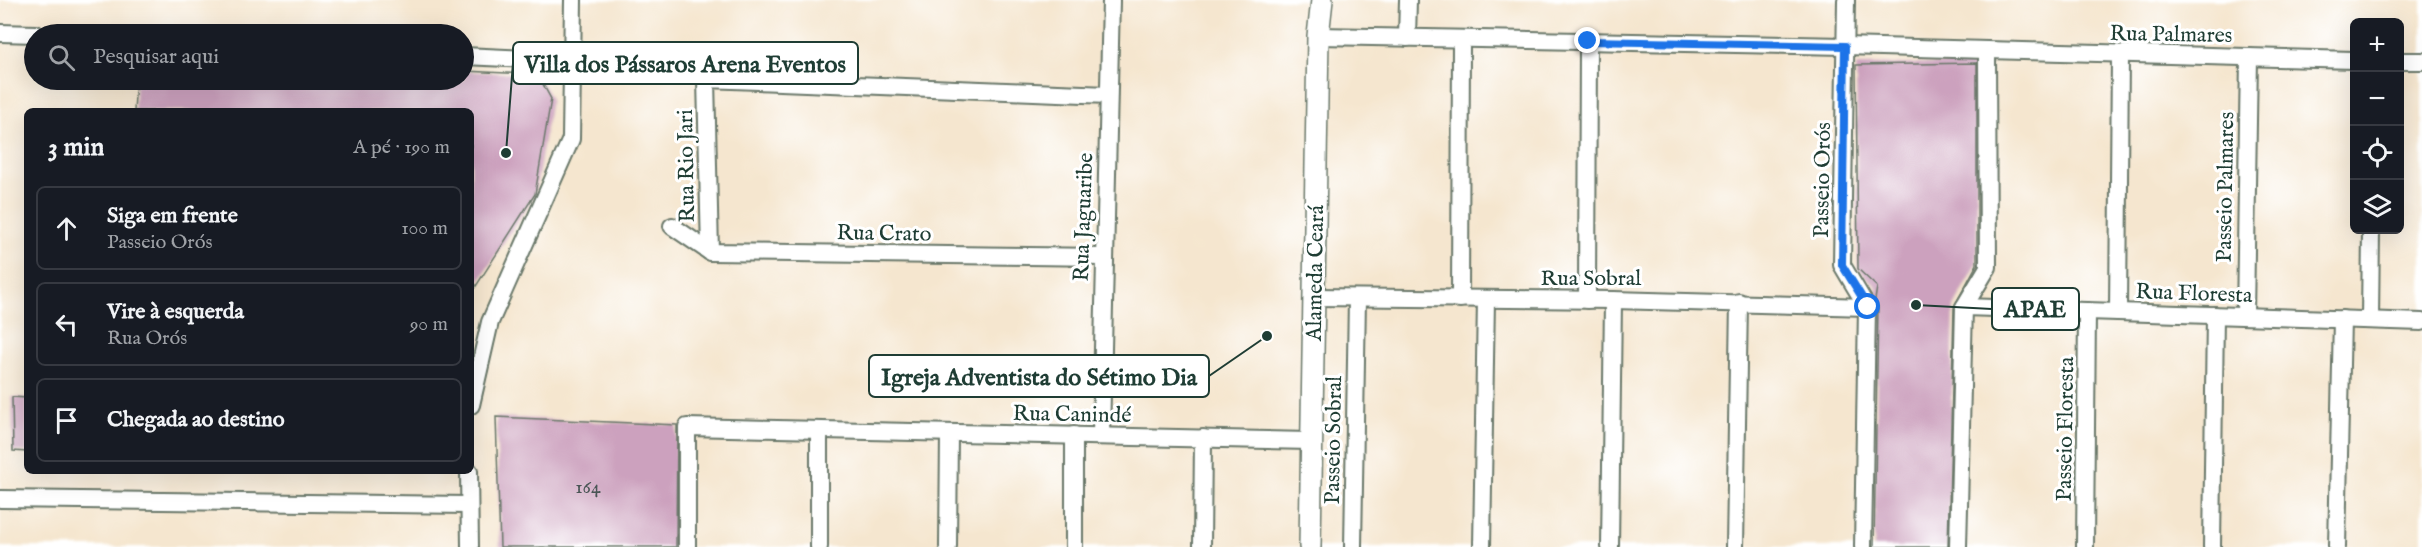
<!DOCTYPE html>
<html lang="pt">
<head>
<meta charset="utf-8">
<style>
  :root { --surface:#171b24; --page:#242831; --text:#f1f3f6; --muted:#9ea1a6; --line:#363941 }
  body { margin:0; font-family:"IM FELL English",serif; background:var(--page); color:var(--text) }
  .controls { position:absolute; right:18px; top:18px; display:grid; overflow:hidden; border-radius:9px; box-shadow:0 6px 24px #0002 }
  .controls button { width:54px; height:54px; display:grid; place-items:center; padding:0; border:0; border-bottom:2px solid var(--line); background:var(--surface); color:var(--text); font:30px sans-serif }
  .stop { position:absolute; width:18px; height:18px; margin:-14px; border:4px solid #1a73e8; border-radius:50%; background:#fff }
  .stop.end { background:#1a73e8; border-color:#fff; box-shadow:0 2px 6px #0008 }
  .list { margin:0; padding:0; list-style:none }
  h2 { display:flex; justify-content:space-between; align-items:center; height:78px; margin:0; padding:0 24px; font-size:26px }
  h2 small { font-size:20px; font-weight:400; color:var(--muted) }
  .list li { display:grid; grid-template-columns:39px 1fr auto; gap:18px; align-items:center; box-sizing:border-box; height:84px; margin:0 12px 12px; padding:0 12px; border:2px solid var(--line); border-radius:9px }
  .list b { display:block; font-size:22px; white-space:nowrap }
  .list p { margin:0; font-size:20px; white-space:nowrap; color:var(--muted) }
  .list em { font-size:20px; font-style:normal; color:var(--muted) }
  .icon { flex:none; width:33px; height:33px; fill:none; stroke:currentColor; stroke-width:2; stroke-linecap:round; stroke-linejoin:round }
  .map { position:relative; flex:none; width:2422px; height:547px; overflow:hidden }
  .search { position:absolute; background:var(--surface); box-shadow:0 6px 24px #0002; left:24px; top:24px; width:450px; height:66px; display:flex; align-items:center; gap:15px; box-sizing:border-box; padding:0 21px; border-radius:33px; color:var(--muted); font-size:22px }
  .panel { position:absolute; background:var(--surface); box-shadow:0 6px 24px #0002; left:24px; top:108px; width:450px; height:366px; border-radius:9px }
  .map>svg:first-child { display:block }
  .building { fill:#cca1be }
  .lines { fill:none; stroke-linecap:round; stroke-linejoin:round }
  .minor-casing { stroke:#6a786a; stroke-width:20 }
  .tertiary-casing { stroke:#6a786a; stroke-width:24 }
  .minor { stroke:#fff; stroke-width:16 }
  .tertiary { stroke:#fff; stroke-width:21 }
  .route { stroke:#1a73e8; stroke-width:8 }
  .labels { text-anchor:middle; stroke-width:6; stroke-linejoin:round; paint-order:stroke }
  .number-label { font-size:20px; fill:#4a5656 }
  .street-label { font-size:22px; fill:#1f3d34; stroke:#fff }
  .leader { fill:none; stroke:#1f3d34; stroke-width:2 }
  .callout-dot { fill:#1f3d34; stroke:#fff; stroke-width:2 }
  .callout { fill:#fff; stroke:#1f3d34; stroke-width:2 }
  .callout-label { font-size:24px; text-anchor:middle; font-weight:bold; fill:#1f3d34 }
</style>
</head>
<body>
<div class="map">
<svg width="2422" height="547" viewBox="0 0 2422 547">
  <rect width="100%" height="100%" fill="#fff"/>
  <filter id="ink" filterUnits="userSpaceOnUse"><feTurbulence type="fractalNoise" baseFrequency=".0167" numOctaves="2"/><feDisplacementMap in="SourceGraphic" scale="12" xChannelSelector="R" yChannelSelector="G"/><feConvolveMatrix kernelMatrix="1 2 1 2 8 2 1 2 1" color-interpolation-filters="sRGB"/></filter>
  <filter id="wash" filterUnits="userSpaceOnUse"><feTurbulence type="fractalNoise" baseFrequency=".008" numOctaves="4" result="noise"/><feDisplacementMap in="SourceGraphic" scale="24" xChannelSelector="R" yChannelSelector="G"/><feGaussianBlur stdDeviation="1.35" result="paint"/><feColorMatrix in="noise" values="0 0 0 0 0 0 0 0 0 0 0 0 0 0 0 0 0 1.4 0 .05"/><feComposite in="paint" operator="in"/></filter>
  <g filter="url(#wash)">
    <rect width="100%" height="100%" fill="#f5e6cf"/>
    <g id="blocks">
      <g class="building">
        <path d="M1977 63V264L1954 307 1948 547H1874L1878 307 1875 300 1877 287 1858 269 1856 65Z"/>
        <path d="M464 71 527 74 539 77 551 99 535 194 471 294V111H134L136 81 178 86V80H464Z"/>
        <path d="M12 397 27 398V452L13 451Z"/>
        <path d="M496 417 677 425 676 547H500Z"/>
      </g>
    </g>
  </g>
  <g filter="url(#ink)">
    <use href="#blocks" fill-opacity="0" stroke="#6a786a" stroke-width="1.5"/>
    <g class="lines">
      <defs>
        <g id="minor">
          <path d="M1846 0 1842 265 1867 307"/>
          <path d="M0 33 36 34"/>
          <path d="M1318 36 1845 46 2354 60"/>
          <path d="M1407 38 1408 0"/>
          <path d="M464 56 573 61"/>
          <path d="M2400 61H2422"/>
          <path d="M672 226 710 252 1103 257"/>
          <path d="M710 252 706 79 1108 95"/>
          <path d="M1314 297 1613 300 1867 307"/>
          <path d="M1460 299 1461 39"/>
          <path d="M1587 300 1588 41"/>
          <path d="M1964 307 2422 322"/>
          <path d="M2118 312 2120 54"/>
          <path d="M2245 316 2249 57"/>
          <path d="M2370 320 2371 230"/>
          <path d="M471 405 490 322 571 139 573 0"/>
          <path d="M1074 435V547"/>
          <path d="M1101 436 1111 0"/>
          <path d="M469 471 470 547"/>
          <path d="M0 499 469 505"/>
          <path d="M687 547V427L1311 441"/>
          <path d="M819 547V430"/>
          <path d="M948 547 949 433"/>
          <path d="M1202 547 1203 438"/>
          <path d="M1353 547 1357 298"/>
          <path d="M1482 547 1486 299"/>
          <path d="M1610 547 1613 300"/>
          <path d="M1735 547 1739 302"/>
          <path d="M1863 547 1867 307"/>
          <path d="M1958 547 1964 307 1988 267 1987 51"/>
          <path d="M2085 547 2087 311"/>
          <path d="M2212 547 2215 315"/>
          <path d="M2337 547 2342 319"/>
        </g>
        <path id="tertiary" d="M1310 547 1318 36 1322 0"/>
      </defs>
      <use href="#minor" class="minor-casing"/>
      <use href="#tertiary" class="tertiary-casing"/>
      <use href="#minor" class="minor"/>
      <use href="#tertiary" class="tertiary"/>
    </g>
  </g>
  <g class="lines" filter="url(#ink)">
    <path class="route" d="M1588 41 1845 46 1842 265 1868 307"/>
  </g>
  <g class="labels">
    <g class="number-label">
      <text x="588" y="493">164</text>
    </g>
    <g class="street-label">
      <text transform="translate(2171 33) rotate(1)" y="8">Rua Palmares</text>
      <text transform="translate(685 166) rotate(-91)" y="8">Rua Rio Jari</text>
      <text transform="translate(1821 180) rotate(-89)" y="8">Passeio Orós</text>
      <text transform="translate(2224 187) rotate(-89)" y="8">Passeio Palmares</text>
      <text transform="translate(1082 217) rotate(-88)" y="8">Rua Jaguaribe</text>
      <text transform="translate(884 232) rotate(1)" y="8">Rua Crato</text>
      <text transform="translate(1314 273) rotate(-89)" y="8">Alameda Ceará</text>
      <text x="1591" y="285">Rua Sobral</text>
      <text transform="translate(2194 292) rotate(2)" y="8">Rua Floresta</text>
      <text transform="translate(1072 413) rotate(1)" y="8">Rua Canindé</text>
      <text transform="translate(2064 429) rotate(-89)" y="8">Passeio Floresta</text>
      <text transform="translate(1332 440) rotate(-89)" y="8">Passeio Sobral</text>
    </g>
  </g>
  <path class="leader" d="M506 153L513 63M1916 305L1992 309M1267 336L1209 376"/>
  <g class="callout-dot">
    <circle cx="506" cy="153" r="6"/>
    <circle cx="1916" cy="305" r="6"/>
    <circle cx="1267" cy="336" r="6"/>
  </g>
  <g class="callout">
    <rect x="513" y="42" width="345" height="42" rx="6"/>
    <rect x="1992" y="288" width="87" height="42" rx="6"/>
    <rect x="869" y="355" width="340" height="42" rx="6"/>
  </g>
  <g class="callout-label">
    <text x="685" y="72">Villa dos Pássaros Arena Eventos</text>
    <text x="2035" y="317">APAE</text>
    <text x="1039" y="385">Igreja Adventista do Sétimo Dia</text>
  </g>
</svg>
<div class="controls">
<button>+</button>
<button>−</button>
<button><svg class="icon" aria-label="locate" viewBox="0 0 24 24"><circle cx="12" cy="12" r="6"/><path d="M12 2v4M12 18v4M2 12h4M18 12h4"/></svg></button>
<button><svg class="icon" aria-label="layers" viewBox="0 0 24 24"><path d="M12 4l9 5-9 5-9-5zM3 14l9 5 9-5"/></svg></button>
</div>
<div class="stop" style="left:1868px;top:307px"></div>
<div class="stop end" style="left:1588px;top:41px"></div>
<div class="search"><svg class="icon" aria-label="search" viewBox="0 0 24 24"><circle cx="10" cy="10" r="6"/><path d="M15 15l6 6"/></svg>Pesquisar aqui</div>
<section class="panel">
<h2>3 min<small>A pé · 190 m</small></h2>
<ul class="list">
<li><svg class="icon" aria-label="ahead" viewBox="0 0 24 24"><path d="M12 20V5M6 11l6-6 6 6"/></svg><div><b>Siga em frente</b><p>Passeio Orós</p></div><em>100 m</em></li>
<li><svg class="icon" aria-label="left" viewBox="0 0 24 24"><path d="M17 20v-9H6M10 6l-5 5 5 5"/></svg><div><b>Vire à esquerda</b><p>Rua Orós</p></div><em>90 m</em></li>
<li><svg class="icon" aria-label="arrive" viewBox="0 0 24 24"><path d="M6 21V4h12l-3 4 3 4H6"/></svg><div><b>Chegada ao destino</b></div></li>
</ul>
</section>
</div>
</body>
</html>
